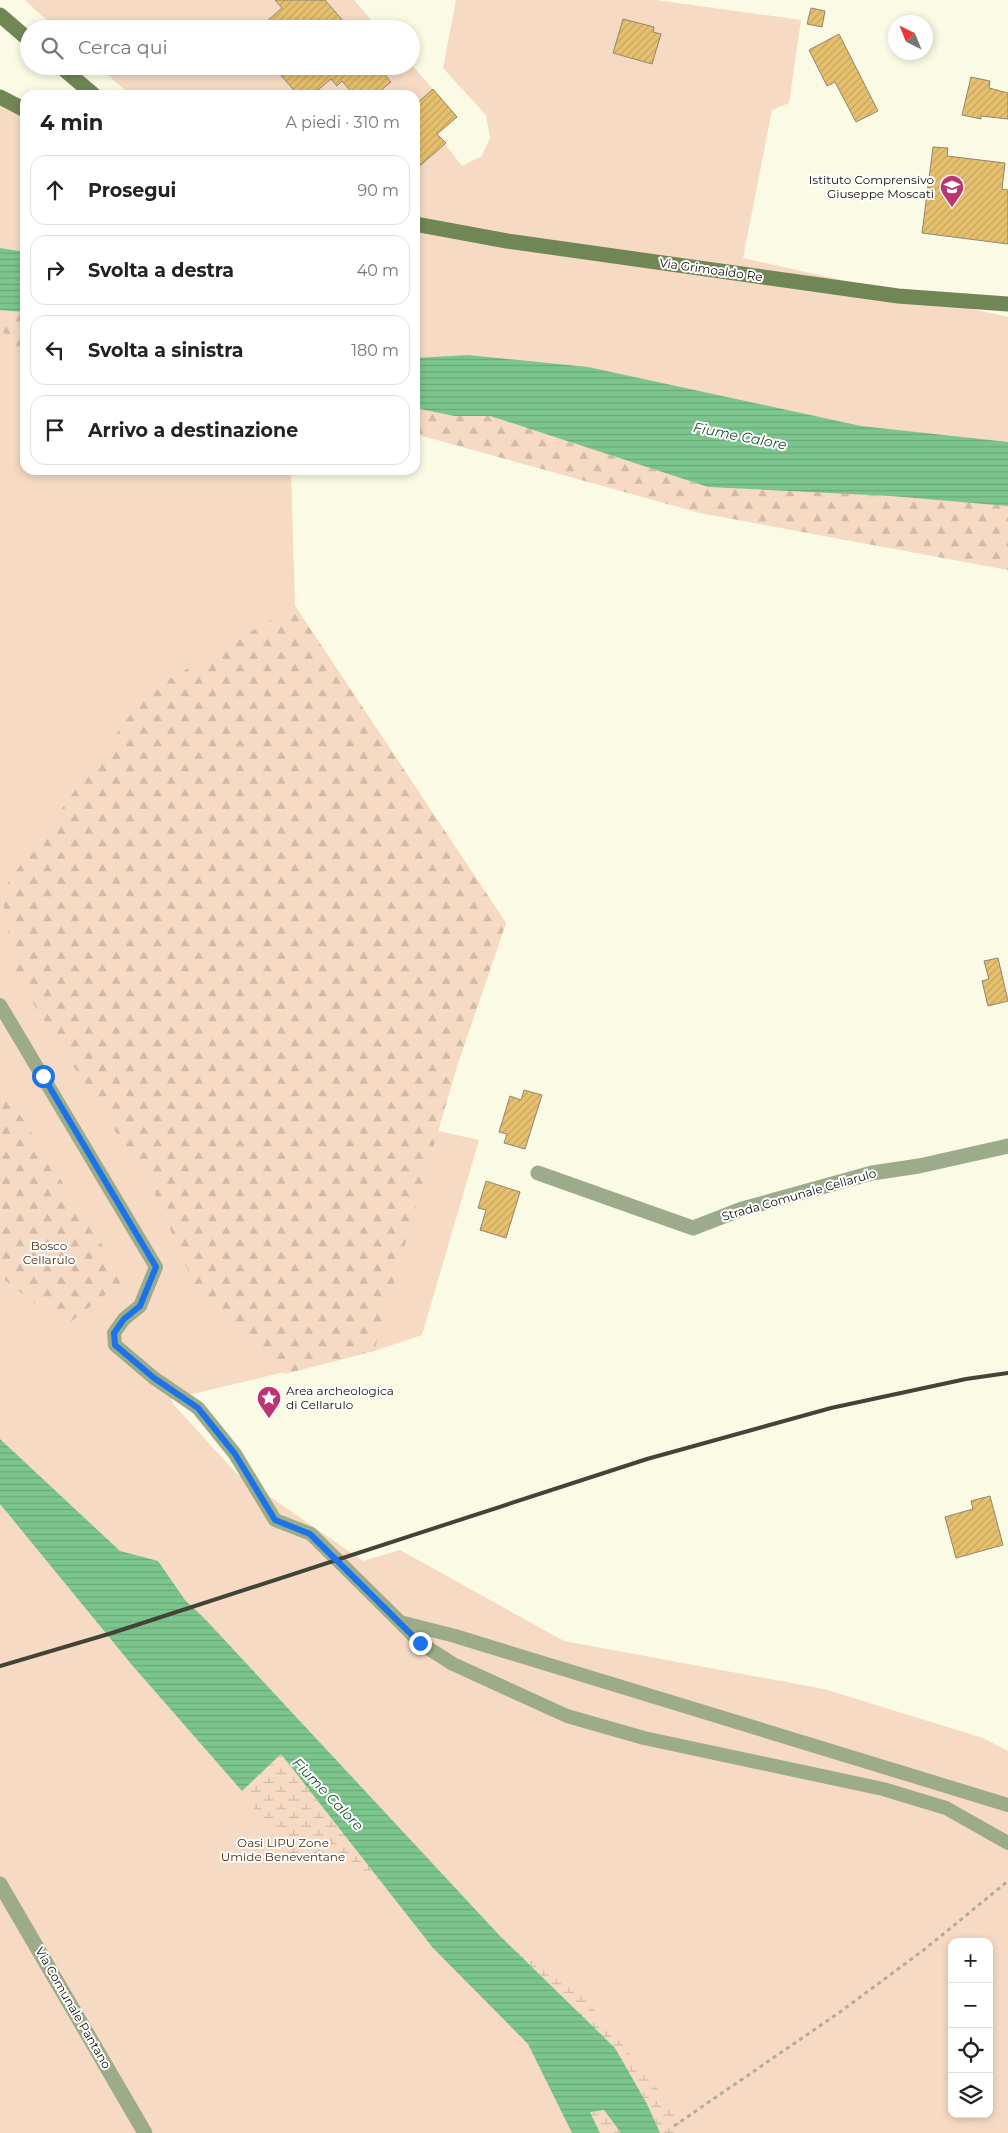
<!DOCTYPE html>
<html lang="it">
<head>
<meta charset="utf-8">
<style>
  :root { --surface:#fff; --page:#f6f6f6; --text:#222; --muted:#767676; --line:#e0e0e0 }
  body { margin:0; font-family:Montserrat,sans-serif; background:var(--page); color:var(--text) }
  .controls { position:absolute; right:15px; bottom:15px; display:grid; overflow:hidden; border-radius:10px; box-shadow:0 2px 8px #0003 }
  .controls button { width:45px; height:45px; display:grid; place-items:center; padding:0; border:0; border-bottom:1px solid var(--line); background:var(--surface); color:var(--text); font:25px sans-serif }
  .compass { position:absolute; left:888px; top:15px; width:45px; height:45px; border-radius:50%; background:var(--surface); box-shadow:0 2px 8px #0003; rotate:317deg }
  .stop { position:absolute; width:15px; height:15px; margin:-11px; border:4px solid #1a73e8; border-radius:50%; background:#fff }
  .stop.end { background:#1a73e8; border-color:#fff; box-shadow:0 1px 5px #0008 }
  .list { margin:0; padding:0; list-style:none }
  h2 { display:flex; justify-content:space-between; align-items:center; height:65px; margin:0; padding:0 20px; font-size:21px }
  h2 small { font-size:16px; font-weight:400; color:var(--muted) }
  .list li { display:grid; grid-template-columns:32px 1fr auto; gap:15px; align-items:center; box-sizing:border-box; height:70px; margin:0 10px 10px; padding:0 10px; border:1px solid var(--line); border-radius:15px }
  .list b { display:block; font-size:19px; white-space:nowrap }
  .list em { font-size:16px; font-style:normal; color:var(--muted) }
  .icon { flex:none; width:28px; height:28px; fill:none; stroke:currentColor; stroke-width:2; stroke-linecap:round; stroke-linejoin:round }
  .map { position:relative; flex:none; width:1008px; height:2133px; overflow:hidden }
  .search { position:absolute; background:var(--surface); box-shadow:0 2px 8px #0003; left:20px; top:20px; width:400px; height:55px; display:flex; align-items:center; gap:12px; box-sizing:border-box; padding:0 18px; border-radius:28px; color:var(--muted); font-size:19px }
  .panel { position:absolute; background:var(--surface); box-shadow:0 2px 8px #0003; left:20px; top:90px; width:400px; height:385px; border-radius:15px }
  .map>svg:first-child { display:block }
  .green { fill:#f6dac3; fill-rule:evenodd }
  .forest { fill:url(#forest-firs) }
  .wetland { fill:url(#wetland-marsh) }
  .water { fill:url(#water-rules) }
  .building { fill:url(#building-hatch); stroke:#8f8674 }
  .lines { fill:none; stroke-linecap:round; stroke-linejoin:round }
  .path { stroke:#afae9d; stroke-width:3; stroke-dasharray:4 4; stroke-linecap:butt }
  .pedestrian { stroke:#9cac8b; stroke-width:14 }
  .minor { stroke:#9cac8b; stroke-width:15 }
  .secondary { stroke:#708655; stroke-width:15 }
  .rail { stroke:#434338; stroke-width:4 }
  .route { stroke:#1a73e8; stroke-width:6 }
  .labels { text-anchor:middle; stroke-width:4; stroke-linejoin:round; paint-order:stroke }
  .poi-label { font-size:12px; fill:#0f0f08; stroke:#fff; text-anchor:end }
  .street-label { font-size:12px; fill:#0f0f08; stroke:#fff }
  .park-label { font-size:12px; fill:#4a2f14; stroke:#fff }
  .water-label { font-size:14px; font-style:italic; fill:#1e532e; stroke:#fff }
</style>
</head>
<body>
<div class="map">
<svg width="1008" height="2133" viewBox="0 0 1008 2133">
  <defs>
    <pattern id="forest-firs" width="22" height="20" patternUnits="userSpaceOnUse" patternTransform="scale(1.25)"><rect width="22" height="20" fill="#f6dac3"/><path d="M5 1l3.5 6h-7zM16 11l3.5 6h-7z" fill="#d2baa6"/></pattern>
    <pattern id="wetland-marsh" width="20" height="14" patternUnits="userSpaceOnUse" patternTransform="scale(1.25)"><rect width="20" height="14" fill="#f6dac3"/><path d="M1 5h8M5 5V1M11 12h8M15 12V8" fill="none" stroke="#d2baa6"/></pattern>
    <pattern id="water-rules" width="6" height="5" patternUnits="userSpaceOnUse" patternTransform="scale(1.25)"><rect width="6" height="5" fill="#7cc68d"/><path d="M0 2.5h6" fill="none" stroke="#6aa978"/></pattern>
    <pattern id="building-hatch" width="6" height="6" patternUnits="userSpaceOnUse" patternTransform="scale(1.25)"><rect width="6" height="6" fill="#e7c06e"/><path d="M-1 1l2-2M0 6l6-6M5 7l2-2" fill="none" stroke="#c5a45e"/></pattern>
  </defs>
  <rect width="100%" height="100%" fill="#fbfae4"/>
  <g class="green">
    <path d="M25 0H354L379 29H56Z"/>
    <path d="M456 0H656L801 20 789 103 772 110 743 258 1008 317V537L415 399V95H131L97 66H411V64L457 117 437 134 462 166 482 156 490 138 486 115 443 68ZM623 19 653 27V32L660 34 652 64 613 53Z"/>
    <path d="M0 105 25 109V470H291L295 606 506 923 457 1066 438 1131 479 1140 422 1335 374 1351 171 1399 174 1405 237 1474 363 1561 400 1550 564 1641 824 1689 983 1738 1008 1751V2133H0ZM952 1942H989V2114H952Z"/>
  </g>
  <g class="forest">
    <path d="M0 310 25 312V351L8 350 0 318Z"/>
    <path d="M415 408 454 416H490L708 487 891 496 1008 506V570L700 513 415 434Z"/>
    <path d="M295 606 506 923 457 1066 374 1351 285 1374 202 1303 154 1192 17 978 1 892 146 693Z"/>
    <path d="M0 1083 124 1280 64 1327 0 1276Z"/>
  </g>
  <g class="wetland">
    <path d="M281 1753 390 1893 348 1862 300 1861 282 1848 242 1791Z"/>
    <path d="M500 1936 585 1998 673 2108 684 2133H660L647 2104 615 2048Z"/>
    <path d="M604 2110 621 2133H600L590 2111Z"/>
  </g>
  <g class="water">
    <path d="M0 248 25 252V312L0 310Z"/>
    <path d="M468 355 588 367 861 426 1008 442V506L891 496 708 487 490 416H454L415 408V358Z"/>
    <path d="M0 1439 120 1551 158 1561 185 1600 205 1619 500 1936 615 2048 647 2104 660 2133H621L604 2110 590 2112 600 2133H572L528 2044 433 1948 281 1754 242 1791 132 1665 0 1504Z"/>
  </g>
  <g class="building">
    <path d="M275 0H325L350 29H258L282 8Z"/>
    <path d="M811 8 825 11 822 27 807 24Z"/>
    <path d="M623 19 654 27 653 32 661 34 652 64 613 53Z"/>
    <path d="M839 34 878 111 856 122 835 82 827 86 809 50Z"/>
    <path d="M273 66H377L391 82 375 95H354L342 81 337 86 331 79 312 95H298Z"/>
    <path d="M971 77 990 81 989 88 1008 93V119L981 116V119L962 115Z"/>
    <path d="M433 89 457 117 437 134 446 143 415 170V105Z"/>
    <path d="M933 147 948 148 947 156 1005 163 1002 189 1008 190V244L922 233Z"/>
    <path d="M998 958 1008 1001 988 1006 982 981 989 979 984 961Z"/>
    <path d="M524 1090 542 1095 525 1149 504 1143 507 1134 499 1132 510 1096 521 1100Z"/>
    <path d="M486 1181 520 1192 506 1238 480 1230 486 1210 478 1208Z"/>
    <path d="M990 1496 1003 1545 956 1558 945 1517 973 1509 971 1501Z"/>
  </g>
  <g class="lines">
    <path class="path" d="M674 2126 840 2012 925 1949 1008 1881"/>
    <g class="pedestrian">
      <path d="M0 1005 156 1267 140 1306 124 1319 114 1333 115 1345 154 1378 198 1408 235 1454 275 1520 311 1534 400 1622 455 1636 1008 1805"/>
      <path d="M401 1623 420 1643 453 1664 567 1716 644 1738 883 1789 946 1808 1008 1843"/>
    </g>
    <g class="minor">
      <path d="M538 1173 693 1228 742 1209 872 1173 919 1166 1008 1146"/>
      <path d="M0 1884 145 2133"/>
    </g>
    <g class="secondary">
      <path d="M0 15 29 40"/>
      <path d="M60 66 94 95"/>
      <path d="M0 97 25 110"/>
      <path d="M415 224 507 241 898 296 1008 304"/>
    </g>
    <path class="rail" d="M0 1666 112 1633 647 1459 831 1408 966 1379 1008 1373"/>
  </g>
  <g class="lines">
    <path class="route" d="M43 1076 156 1267 140 1306 124 1319 114 1333 115 1345 154 1378 198 1408 235 1454 275 1520 310 1534 420 1643"/>
  </g>
  <defs>
    <symbol id="school-pin" viewBox="-11 -11 22 30"><path d="M0 17L-7.5 6A9.5 9.5 0 1 1 7.5 6Z" fill="#bc3472" stroke="#fff"/><path d="M0-5L7-2L0 1L-7-2ZM-4 1L0 2.5L4 1V4Q0 6-4 4Z" fill="#fff"/></symbol>
    <symbol id="sight-pin" viewBox="-11 -11 22 30"><path d="M0 17L-7.5 6A9.5 9.5 0 1 1 7.5 6Z" fill="#bc3472" stroke="#fff"/><path d="M0-6L1.8-2.2L6-1.7L2.9 1.2L3.7 5.4L0 3.3L-3.7 5.4L-2.9 1.2L-6-1.7L-1.8-2.2Z" fill="#fff"/></symbol>
  </defs>
  <g fill-rule="evenodd">
    <use href="#school-pin" x="938" y="173" width="28" height="38"/>
    <use href="#sight-pin" x="255" y="1384" width="28" height="38"/>
  </g>
  <g class="labels">
    <g class="poi-label">
      <text x="934" y="184">Istituto Comprensivo<tspan x="934" dy="14">Giuseppe Moscati</tspan></text>
      <text x="286" y="1395" text-anchor="start">Area archeologica<tspan x="286" dy="14">di Cellarulo</tspan></text>
    </g>
    <g class="street-label">
      <text transform="translate(711 270) rotate(8)" y="4">Via Grimoaldo Re</text>
      <text transform="translate(799 1195) rotate(-16)" y="4">Strada Comunale Cellarulo</text>
      <text transform="translate(73 2008) rotate(60)" y="4">Via Comunale Pantano</text>
    </g>
    <g class="park-label">
      <text x="49" y="1250">Bosco<tspan x="49" dy="14">Cellarulo</tspan></text>
      <text x="283" y="1847">Oasi LIPU Zone<tspan x="283" dy="14">Umide Beneventane</tspan></text>
    </g>
    <g class="water-label">
      <text transform="translate(740 436) rotate(11)" y="5">Fiume Calore</text>
      <text transform="translate(328 1794) rotate(46)" y="5">Fiume Calore</text>
    </g>
  </g>
</svg>
<div class="controls">
<button>+</button>
<button>−</button>
<button><svg class="icon" aria-label="locate" viewBox="0 0 24 24"><circle cx="12" cy="12" r="6"/><path d="M12 2v4M12 18v4M2 12h4M18 12h4"/></svg></button>
<button><svg class="icon" aria-label="layers" viewBox="0 0 24 24"><path d="M12 4l9 5-9 5-9-5zM3 14l9 5 9-5"/></svg></button>
</div>
<svg class="compass" viewBox="-18 -18 36 36"><path d="M0-13l5 13h-10z" fill="#e53935"/><path d="M0 13l5-13h-10z" fill="#767676"/></svg>
<div class="stop" style="left:43px;top:1076px"></div>
<div class="stop end" style="left:420px;top:1643px"></div>
<div class="search"><svg class="icon" aria-label="search" viewBox="0 0 24 24"><circle cx="10" cy="10" r="6"/><path d="M15 15l6 6"/></svg>Cerca qui</div>
<section class="panel">
<h2>4 min<small>A piedi · 310 m</small></h2>
<ul class="list">
<li><svg class="icon" aria-label="ahead" viewBox="0 0 24 24"><path d="M12 20V5M6 11l6-6 6 6"/></svg><div><b>Prosegui</b></div><em>90 m</em></li>
<li><svg class="icon" aria-label="right" viewBox="0 0 24 24"><path d="M7 20v-9h11M14 6l5 5-5 5"/></svg><div><b>Svolta a destra</b></div><em>40 m</em></li>
<li><svg class="icon" aria-label="left" viewBox="0 0 24 24"><path d="M17 20v-9H6M10 6l-5 5 5 5"/></svg><div><b>Svolta a sinistra</b></div><em>180 m</em></li>
<li><svg class="icon" aria-label="arrive" viewBox="0 0 24 24"><path d="M6 21V4h12l-3 4 3 4H6"/></svg><div><b>Arrivo a destinazione</b></div></li>
</ul>
</section>
</div>
</body>
</html>
